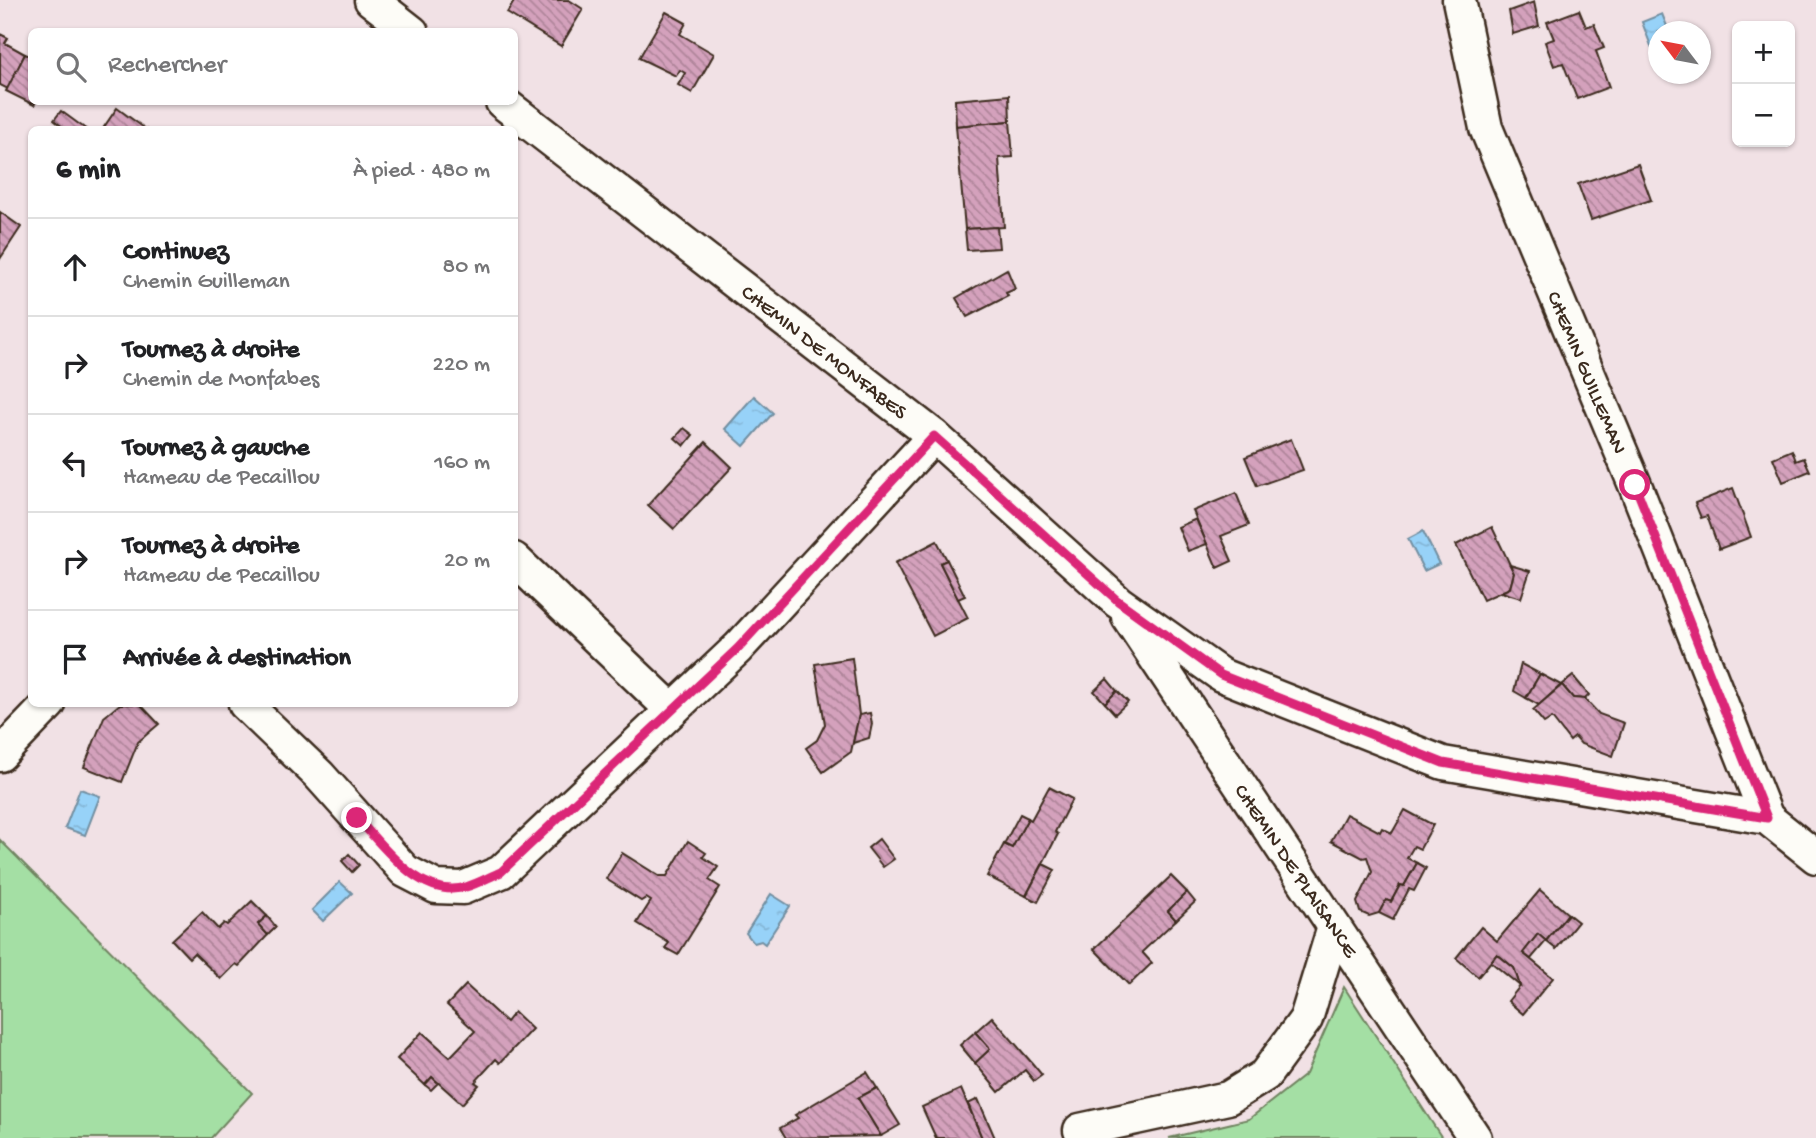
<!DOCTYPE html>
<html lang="fr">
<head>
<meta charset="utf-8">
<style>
  :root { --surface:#fff; --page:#f2f2f2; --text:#202124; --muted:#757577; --line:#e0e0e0 }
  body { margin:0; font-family:"Gochi Hand",sans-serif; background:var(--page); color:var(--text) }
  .controls { position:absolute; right:21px; top:21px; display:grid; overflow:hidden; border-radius:10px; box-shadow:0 2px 5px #0004 }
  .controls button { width:63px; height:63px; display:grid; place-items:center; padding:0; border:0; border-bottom:2px solid var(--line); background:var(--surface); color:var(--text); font:35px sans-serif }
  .compass { position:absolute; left:1648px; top:21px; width:63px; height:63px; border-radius:50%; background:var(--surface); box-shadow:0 2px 5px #0004; rotate:302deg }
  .stop { position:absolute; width:21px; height:21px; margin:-16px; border:5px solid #db2777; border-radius:50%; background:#fff }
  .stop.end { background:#db2777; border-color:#fff; box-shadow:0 2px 7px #0008 }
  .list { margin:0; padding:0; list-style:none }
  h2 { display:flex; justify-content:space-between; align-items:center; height:91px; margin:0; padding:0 28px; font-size:30px }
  h2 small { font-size:23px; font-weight:400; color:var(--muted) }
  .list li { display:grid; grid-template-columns:46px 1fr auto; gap:21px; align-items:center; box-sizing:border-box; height:98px; padding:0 28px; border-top:2px solid var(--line) }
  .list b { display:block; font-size:26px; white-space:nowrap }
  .list p { margin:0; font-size:23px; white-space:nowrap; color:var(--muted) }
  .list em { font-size:23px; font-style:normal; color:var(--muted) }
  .icon { flex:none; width:38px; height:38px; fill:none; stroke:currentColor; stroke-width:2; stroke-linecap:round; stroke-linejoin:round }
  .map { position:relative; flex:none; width:1816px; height:1138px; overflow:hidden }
  .search { position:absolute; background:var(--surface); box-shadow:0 2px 5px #0004; left:28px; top:28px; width:490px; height:77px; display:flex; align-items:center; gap:18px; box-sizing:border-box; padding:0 24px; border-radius:10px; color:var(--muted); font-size:26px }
  .panel { position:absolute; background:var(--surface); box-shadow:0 2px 5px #0004; left:28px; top:126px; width:490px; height:581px; border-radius:10px }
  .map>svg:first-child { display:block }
  .grass { fill:#a4dfa4; stroke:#708461; stroke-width:2 }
  .water { fill:url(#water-ripples); stroke:#728fa1; stroke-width:2 }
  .building { fill:url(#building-back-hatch); stroke:#3b2a1e; stroke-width:2 }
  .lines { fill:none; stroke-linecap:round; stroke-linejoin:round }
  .minor-casing { stroke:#3b2a1e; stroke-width:37 }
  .minor { stroke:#fdfcf7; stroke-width:32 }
  .route { stroke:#db2777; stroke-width:9 }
  .labels { text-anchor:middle; stroke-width:5; stroke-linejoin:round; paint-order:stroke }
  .street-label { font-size:21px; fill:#3b2a1e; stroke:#fdfcf7 }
</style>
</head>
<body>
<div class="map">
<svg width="1816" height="1138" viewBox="0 0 1816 1138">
  <defs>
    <pattern id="water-ripples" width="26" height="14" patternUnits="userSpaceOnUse" patternTransform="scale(1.75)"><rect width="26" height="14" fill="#97d2f8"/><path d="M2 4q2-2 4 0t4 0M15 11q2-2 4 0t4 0" fill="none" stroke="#83b4d4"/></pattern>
    <pattern id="building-back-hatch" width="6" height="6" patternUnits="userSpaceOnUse" patternTransform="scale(1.75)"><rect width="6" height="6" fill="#d4a1bc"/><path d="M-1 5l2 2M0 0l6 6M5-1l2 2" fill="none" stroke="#ad8398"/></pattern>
  </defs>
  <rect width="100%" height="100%" fill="#f1e1e5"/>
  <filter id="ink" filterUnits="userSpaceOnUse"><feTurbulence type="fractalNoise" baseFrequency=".0143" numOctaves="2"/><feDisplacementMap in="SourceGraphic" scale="14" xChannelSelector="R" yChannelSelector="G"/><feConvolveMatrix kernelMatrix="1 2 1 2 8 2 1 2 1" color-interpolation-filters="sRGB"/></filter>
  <g filter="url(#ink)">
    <g class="grass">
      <path d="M0 840 252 1093 211 1138H0Z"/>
      <path d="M1344 987 1442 1138H1169L1249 1119 1306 1074Z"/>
    </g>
    <g class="water">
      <path d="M1662 14 1669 31 1658 32 1657 62 1642 22Z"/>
      <path d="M754 396 773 413 744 446 725 429Z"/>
      <path d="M1423 531 1439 564 1424 571 1408 539Z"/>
      <path d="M80 789 100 796 85 835 65 828Z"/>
      <path d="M340 882 352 893 323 921 312 910Z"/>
      <path d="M771 894 790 906 765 944 761 941 754 943 746 933Z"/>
    </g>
    <g class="building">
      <path d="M515 0H569L583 9 561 46 507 13Z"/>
      <path d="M1534 2 1539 26 1513 34 1509 11Z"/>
      <path d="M1579 10 1586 27 1594 24 1604 48 1596 51 1609 87 1577 99 1563 63 1554 66 1545 42 1554 39 1547 22Z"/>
      <path d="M666 12 686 23 680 34 714 54 692 93 678 85 685 73 680 70 676 76 639 58Z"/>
      <path d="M0 34 8 38 5 43 25 54 8 89 0 85Z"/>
      <path d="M25 54 32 57V102H36L34 105 6 91Z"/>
      <path d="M1009 95 1010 121 956 126 955 100Z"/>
      <path d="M117 108 147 130H102Z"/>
      <path d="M61 111 87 130H66L54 120Z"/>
      <path d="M1010 121 1013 157 999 158 1004 227 965 229 956 126Z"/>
      <path d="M1638 164 1651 200 1591 220 1578 184Z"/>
      <path d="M0 212 21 227 0 259Z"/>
      <path d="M997 227 999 248 967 250 965 229Z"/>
      <path d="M1007 269 1015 289 1006 293 1008 296 967 317 956 298Z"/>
      <path d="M684 428 693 435 684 446 675 438Z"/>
      <path d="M1291 439 1303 470 1257 486 1245 457Z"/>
      <path d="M706 442 732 467 674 529 648 505Z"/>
      <path d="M1792 450 1796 461 1804 458 1810 471 1783 482 1773 458Z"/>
      <path d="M1733 488 1751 537 1719 549 1707 516 1701 518 1695 503Z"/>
      <path d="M1236 493 1249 525 1221 536 1232 561 1217 568 1193 511Z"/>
      <path d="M1196 519 1207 544 1188 551 1178 527Z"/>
      <path d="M1492 527 1514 573 1510 588 1483 600 1456 545Z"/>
      <path d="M937 541 947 560 940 563 968 618 933 636 895 563Z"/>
      <path d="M947 560 965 596 958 599 940 563Z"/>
      <path d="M1510 565 1530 571 1521 598 1501 592 1510 588 1514 573Z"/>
      <path d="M852 658 859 715 851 752 823 772 806 748 817 740 825 724 815 664Z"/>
      <path d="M1521 664 1540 674 1526 698 1514 691Z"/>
      <path d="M1540 674 1561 685 1539 705 1526 698Z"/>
      <path d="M1573 676 1589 695 1585 699 1573 698 1562 685Z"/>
      <path d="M1107 679 1117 691 1105 703 1094 691Z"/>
      <path d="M1562 685 1573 698 1585 699 1599 714 1624 723 1613 756 1581 744 1575 737 1570 741 1552 718 1544 723 1533 710Z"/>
      <path d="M1117 691 1128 702 1115 714 1105 703Z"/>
      <path d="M120 704H140L159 724 138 742 122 782 84 767 104 717Z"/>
      <path d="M870 713 872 724 869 738 853 743 859 715Z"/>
      <path d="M1049 787 1072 799 1055 832 1058 834 1026 896 987 876 1004 844 1012 848 1028 818 1031 820Z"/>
      <path d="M1405 810 1433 825 1420 849 1414 846 1407 858 1417 863 1404 886 1400 885 1391 902 1386 900 1379 913 1369 916 1360 912 1357 902 1372 872 1367 857 1363 858 1331 841 1346 814 1380 832 1382 828 1392 833Z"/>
      <path d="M1020 814 1028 818 1012 848 1004 844Z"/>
      <path d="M879 839 894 859 883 867 868 848Z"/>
      <path d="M688 841 706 853 703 857 718 867 709 880 720 887 678 955 665 948 669 943 637 923 651 901 646 898 641 901 606 879 622 853 659 876H667Z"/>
      <path d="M349 854 359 865 352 872 342 861Z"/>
      <path d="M1417 863 1426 868 1414 891 1409 889 1393 920 1379 913 1386 900 1391 902 1400 885 1404 886Z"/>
      <path d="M1043 864 1055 870 1038 902 1026 896Z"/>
      <path d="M1171 876 1187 892 1168 911 1176 920 1142 952 1152 963 1129 985 1094 949Z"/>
      <path d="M1540 890 1568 914 1546 941 1538 934 1523 953 1553 978 1523 1014 1508 1001 1520 986 1514 968 1497 954 1478 977 1456 958 1481 927 1497 941Z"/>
      <path d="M1187 892 1195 902 1176 920 1168 911Z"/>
      <path d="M252 901 267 916 258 924 268 935 239 966 236 964 221 979 194 953 189 958 172 940 202 912 218 929 224 923 227 925Z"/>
      <path d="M1568 914 1578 922 1556 949 1546 941Z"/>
      <path d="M267 916 276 927 268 935 258 924Z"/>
      <path d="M1538 934 1546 941 1531 959 1523 953Z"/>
      <path d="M1497 954 1514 968 1520 986 1491 962Z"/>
      <path d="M466 985 506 1022 514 1012 532 1029 500 1063 496 1059 475 1082 479 1085 462 1104 432 1077 425 1085 397 1059 422 1032 450 1057 475 1031 447 1005Z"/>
      <path d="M992 1017 1032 1063 1042 1075 1034 1081 1025 1070 999 1092 975 1063 990 1049 975 1032Z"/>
      <path d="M975 1032 990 1049 975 1063 960 1045Z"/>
      <path d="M867 1072 877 1088 858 1098 881 1136 786 1138 780 1128 798 1118 795 1115Z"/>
      <path d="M432 1077 438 1083 431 1090 425 1085Z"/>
      <path d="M877 1088 900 1125 881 1136 858 1098Z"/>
      <path d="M961 1089 982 1138H936L922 1107Z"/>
      <path d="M978 1099 995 1138H982L968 1104Z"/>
    </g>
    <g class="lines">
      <defs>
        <g id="minor">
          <path d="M371 0 412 32"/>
          <path d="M1459 0 1486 128 1635 485 1767 818"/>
          <path d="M502 102 934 436 1118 602 1221 675 1443 763 1767 818 1816 857"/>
          <path d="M514 559 671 709"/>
          <path d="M1128 617 1475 1138"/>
          <path d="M245 704 319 775 405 871 436 887 463 888 501 872 738 648 934 436"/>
          <path d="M0 755 49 704"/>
          <path d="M1080 1130 1228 1098 1265 1075 1306 1019 1334 927"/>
        </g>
      </defs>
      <use href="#minor" class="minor-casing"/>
      <use href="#minor" class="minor"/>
    </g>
  </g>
  <g class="lines" filter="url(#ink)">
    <path class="route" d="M357 818C383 846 421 900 466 887 477 884 489 877 501 872L738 648 934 436 1118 601 1221 675 1443 763 1767 818 1635 485"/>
  </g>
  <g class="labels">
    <g class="street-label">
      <text transform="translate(825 351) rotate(38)" y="7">CHEMIN DE MONFABES</text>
      <text transform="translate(1588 372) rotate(67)" y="7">CHEMIN GUILLEMAN</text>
      <text transform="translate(1297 870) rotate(56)" y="7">CHEMIN DE PLAISANCE</text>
    </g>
  </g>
</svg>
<div class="controls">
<button>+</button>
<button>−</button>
</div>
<svg class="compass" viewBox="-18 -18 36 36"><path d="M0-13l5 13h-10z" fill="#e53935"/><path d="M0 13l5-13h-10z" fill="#757577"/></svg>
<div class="stop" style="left:1635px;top:485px"></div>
<div class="stop end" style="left:357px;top:818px"></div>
<div class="search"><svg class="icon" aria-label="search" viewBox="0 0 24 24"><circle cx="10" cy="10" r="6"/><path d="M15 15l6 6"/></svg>Rechercher</div>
<section class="panel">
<h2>6 min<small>À pied · 480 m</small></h2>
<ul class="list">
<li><svg class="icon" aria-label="ahead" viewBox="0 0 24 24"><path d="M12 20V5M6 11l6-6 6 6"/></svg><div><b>Continuez</b><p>Chemin Guilleman</p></div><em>80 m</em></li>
<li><svg class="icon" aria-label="right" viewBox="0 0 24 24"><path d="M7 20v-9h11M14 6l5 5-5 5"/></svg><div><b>Tournez à droite</b><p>Chemin de Monfabes</p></div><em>220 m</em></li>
<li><svg class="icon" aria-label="left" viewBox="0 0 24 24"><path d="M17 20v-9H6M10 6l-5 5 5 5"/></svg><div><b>Tournez à gauche</b><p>Hameau de Pecaillou</p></div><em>160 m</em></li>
<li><svg class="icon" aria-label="right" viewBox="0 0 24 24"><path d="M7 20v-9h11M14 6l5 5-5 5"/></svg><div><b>Tournez à droite</b><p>Hameau de Pecaillou</p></div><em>20 m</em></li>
<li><svg class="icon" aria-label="arrive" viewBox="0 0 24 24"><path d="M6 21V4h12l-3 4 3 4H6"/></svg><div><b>Arrivée à destination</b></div></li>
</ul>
</section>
</div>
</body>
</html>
